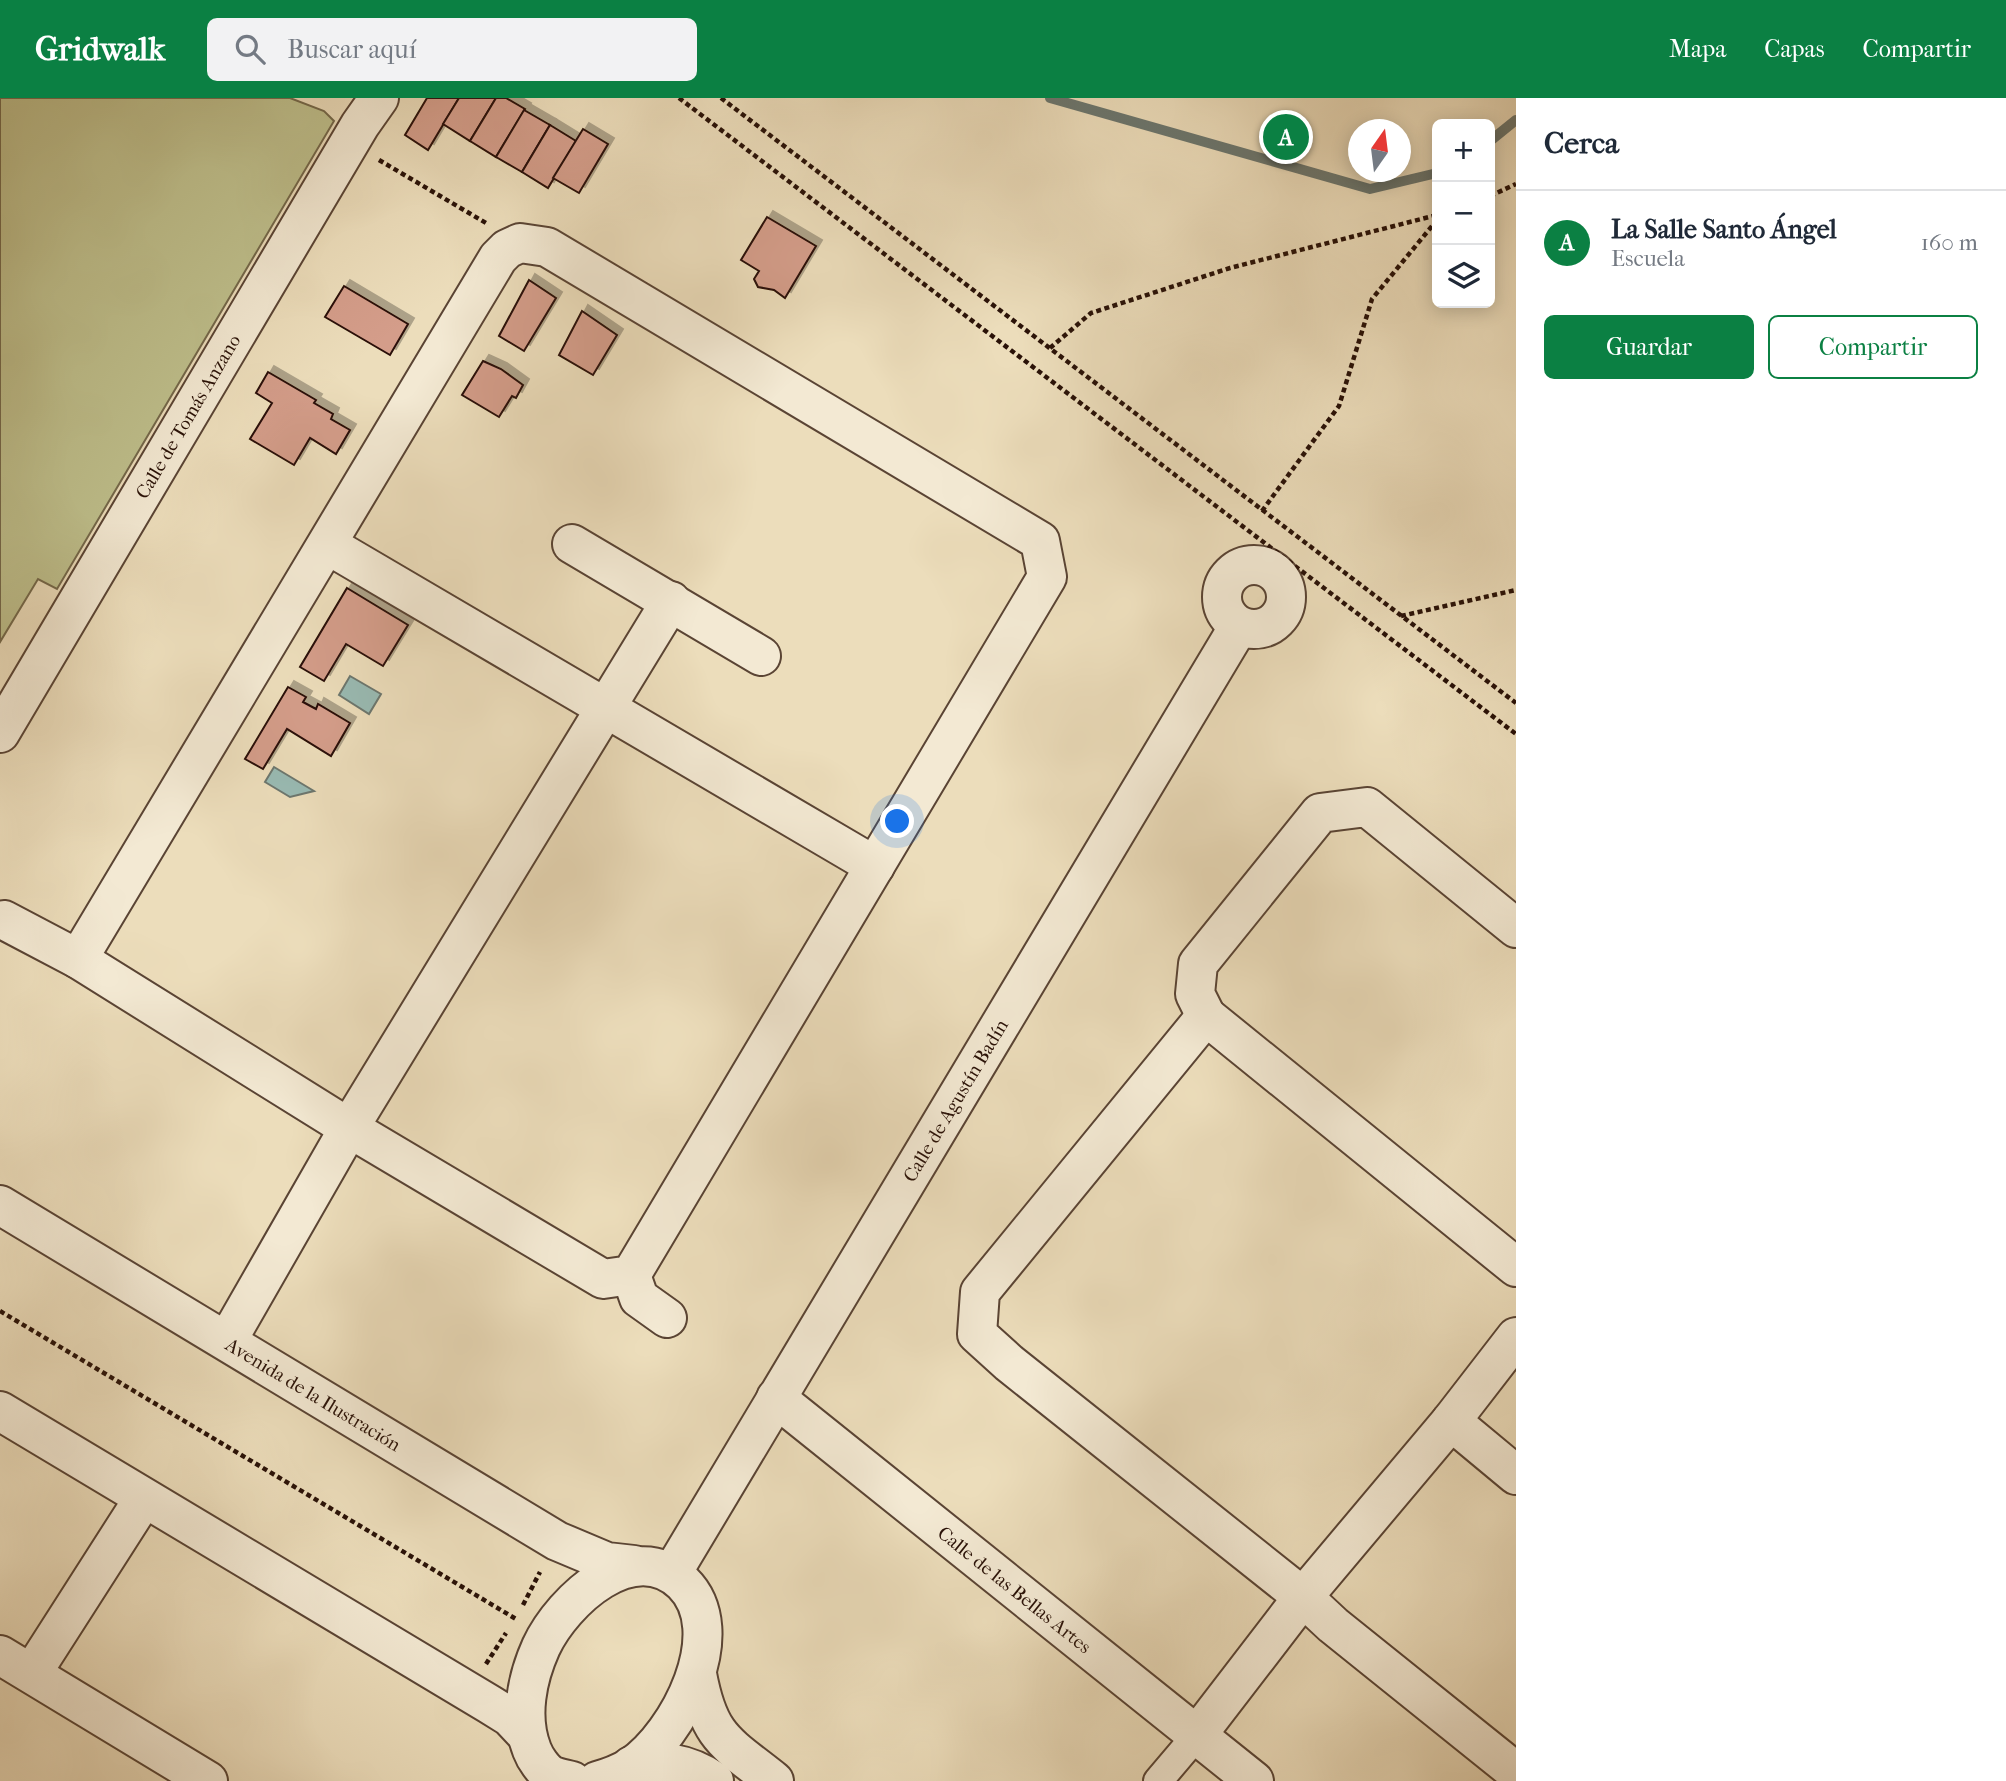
<!DOCTYPE html>
<html lang="es">
<head>
<meta charset="utf-8">
<style>
  :root { --surface:#fff; --page:#f2f2f3; --text:#1f2937; --muted:#747a83; --line:#e0e1e3; --accent:#0b8043 }
  body { margin:0; font-family:"IM FELL French Canon",serif; background:var(--page); color:var(--text) }
  .controls { position:absolute; right:21px; top:21px; display:grid; overflow:hidden; border-radius:10px; box-shadow:0 4px 18px #0003 }
  .controls button { width:63px; height:63px; display:grid; place-items:center; padding:0; border:0; border-bottom:2px solid var(--line); background:var(--surface); color:var(--text); font:35px sans-serif }
  .compass { position:absolute; left:1348px; top:21px; width:63px; height:63px; border-radius:50%; background:var(--surface); box-shadow:0 4px 18px #0003; rotate:14deg }
  .you { position:absolute; left:898px; top:724px; width:24px; height:24px; margin:-18px; border:5px solid #fff; border-radius:50%; background:#1a73e8; box-shadow:0 0 0 10px #1a73e833 }
  .badge { display:grid; place-items:center; width:46px; height:46px; border-radius:50%; background:var(--accent); color:#fff; font-size:23px; font-weight:700 }
  .pin { position:absolute; translate:-50% -50%; border:4px solid #fff; box-shadow:0 2px 7px #0006 }
  .list { margin:0; padding:0; list-style:none }
  h2 { display:flex; justify-content:space-between; align-items:center; height:91px; margin:0; padding:0 28px; font-size:30px }
  h2 small { font-size:23px; font-weight:400; color:var(--muted) }
  .list li { display:grid; grid-template-columns:46px 1fr auto; gap:21px; align-items:center; box-sizing:border-box; height:105px; padding:0 28px; border-top:2px solid var(--line) }
  .list b { display:block; font-size:26px; white-space:nowrap }
  .list p { margin:0; font-size:23px; white-space:nowrap; color:var(--muted) }
  .list em { font-size:23px; font-style:normal; color:var(--muted) }
  .actions { display:flex; gap:14px; padding:21px 28px }
  .actions a { flex:1; padding:16px 0; border:2px solid var(--accent); border-radius:10px; text-align:center; font-size:24px; color:var(--accent) }
  .actions .main { background:var(--accent); color:#fff }
  .icon { flex:none; width:38px; height:38px; fill:none; stroke:currentColor; stroke-width:2; stroke-linecap:round; stroke-linejoin:round }
  .map { position:relative; flex:none; width:1516px; height:1683px; overflow:hidden }
  header { display:flex; align-items:center; gap:42px; box-sizing:border-box; height:98px; padding:0 35px; background:var(--accent); color:#fff }
  header strong { font-size:33px }
  nav { display:flex; gap:38px; margin-inline-start:auto; font-size:24px }
  .search { width:490px; height:63px; background:var(--page); display:flex; align-items:center; gap:18px; box-sizing:border-box; padding:0 24px; border-radius:10px; color:var(--muted); font-size:26px }
  main { display:flex }
  aside { flex:1; background:var(--surface) }
  .map>svg:first-child { display:block }
  .green { fill:#bebf8c; stroke:#74684a; stroke-width:2 }
  .water { fill:#99bbb4; stroke:#6c776f; stroke-width:2 }
  .lines { fill:none; stroke-linecap:round; stroke-linejoin:round }
  .stream { stroke:#6c776f; stroke-width:10 }
  .building { fill:#d49d8a; stroke:#291107; stroke-width:2; filter:url(#shadow) }
  .pedestrian-casing { stroke:#5a4434; stroke-width:32 }
  .minor-casing { stroke:#5a4434; stroke-width:42 }
  .tertiary-casing { stroke:#5a4434; stroke-width:42 }
  .path { stroke:#291107; stroke-width:4.5; stroke-dasharray:5 3.5; stroke-linecap:butt }
  .pedestrian { stroke:#f3e9d3; stroke-width:28 }
  .minor { stroke:#f3e9d3; stroke-width:38 }
  .tertiary { stroke:#f3e9d3; stroke-width:38 }
  .labels { text-anchor:middle; stroke-width:5; stroke-linejoin:round; paint-order:stroke }
  .street-label { font-size:19px; fill:#291107; stroke:#f3e9d3 }
</style>
</head>
<body>
<header>
<strong>Gridwalk</strong>
<div class="search"><svg class="icon" aria-label="search" viewBox="0 0 24 24"><circle cx="10" cy="10" r="6"/><path d="M15 15l6 6"/></svg>Buscar aquí</div>
<nav><a>Mapa</a><a>Capas</a><a>Compartir</a></nav>
</header>
<main>
<div class="map">
<svg width="1516" height="1683" viewBox="0 0 1516 1683">
  <defs>
    <filter id="shadow"><feDropShadow dx="6" dy="-6" stdDeviation="0" flood-color="#0004"/></filter>
  </defs>
  <rect width="100%" height="100%" fill="#ecddbb"/>
  <filter id="stains"><feTurbulence type="fractalNoise" baseFrequency=".00286" numOctaves="4"/><feColorMatrix values="0 0 0 0 .2 0 0 0 0 .09 0 0 0 0 .02 0 0 0 .5 -.17"/></filter>
  <radialGradient id="worn" r=".72"><stop offset=".6" stop-color="#630" stop-opacity="0"/><stop offset="1" stop-color="#630" stop-opacity=".3"/></radialGradient>
  <path class="green" d="M0 0H290L324 13 334 23 57 491 38 481 0 544Z"/>
  <g class="water">
    <path d="M350 578 381 596 369 616 339 597Z"/>
    <path d="M274 669 314 693 290 699 265 684Z"/>
  </g>
  <g class="lines">
    <g class="stream">
      <path d="M1050 0 1370 91 1437 75"/>
      <path d="M1490 43 1516 22"/>
    </g>
  </g>
  <g class="building">
    <path d="M427 0H459L428 52 405 37Z"/>
    <path d="M459 0H496L470 43 443 26Z"/>
    <path d="M496 0H506L525 11 496 59 470 43Z"/>
    <path d="M524 12 550 27 522 74 496 59Z"/>
    <path d="M550 27 576 43 548 90 522 74Z"/>
    <path d="M583 31 608 46 579 95 553 80Z"/>
    <path d="M767 119 816 148 785 200 774 192 758 189 754 181 759 173 741 162Z"/>
    <path d="M529 182 556 200 524 253 499 238Z"/>
    <path d="M344 188 408 226 390 257 325 219Z"/>
    <path d="M582 213 617 237 593 277 559 257Z"/>
    <path d="M483 263 501 271 523 287 516 300 512 298 499 319 462 297Z"/>
    <path d="M268 274 316 302 314 305 333 316 331 321 350 332 336 356 310 340 294 367 250 341 272 305 256 295Z"/>
    <path d="M347 490 408 527 383 568 346 546 324 583 300 569Z"/>
    <path d="M288 589 306 599 303 604 316 611 318 606 350 625 331 658 287 631 263 671 245 661Z"/>
  </g>
  <g class="lines">
    <defs>
      <path id="pedestrian" d="M1158 1683 1197 1637"/>
      <g id="minor">
        <path d="M520 145 547 149 1040 443 1047 479 631 1177 603 1181 349 1030 78 861 498 160 507 151Z"/>
        <path d="M572 446 761 558"/>
        <path d="M328 447 875 768"/>
        <circle cx="1254" cy="499" r="32"/>
        <path d="M4 822 78 861"/>
        <path d="M1206 918 1195 896 1198 866 1320 715 1367 709 1516 830"/>
        <path d="M1516 1169 1206 918 980 1194 977 1236 1009 1265 1303 1499 1451 1323 1516 1239"/>
        <path d="M631 1177 639 1200 667 1220"/>
        <path d="M227 1243 349 1030 671 503"/>
        <path id="s1" d="M776 1300 1254 1683"/>
        <path d="M1451 1323 1516 1377"/>
        <path id="s2" d="M672 1475 1239 528"/>
        <path d="M0 1557 208 1683"/>
        <path d="M32 1575 144 1400"/>
        <path d="M1197 1637 1303 1499 1333 1527 1516 1674"/>
      </g>
      <g id="tertiary">
        <path id="s3" d="M0 635 360 27 379 0"/>
        <path id="s4" d="M0 1107 557 1443 607 1464 634 1467"/>
        <path d="M0 1313 489 1606 510 1619 526 1636"/>
        <path d="M697 1576C709 1640 725 1644 774 1683"/>
        <path d="M631 1668C663 1662 686 1664 714 1683"/>
        <path d="M572 1683C565 1681 557 1680 551 1677 543 1672 535 1660 532 1652 519 1619 527 1580 541 1549 563 1502 634 1437 683 1485 732 1533 679 1637 631 1669 621 1675 608 1680 597 1683"/>
      </g>
    </defs>
    <use href="#pedestrian" class="pedestrian-casing"/>
    <use href="#minor" class="minor-casing"/>
    <use href="#tertiary" class="tertiary-casing"/>
    <g class="path">
      <path d="M679 0 1516 636"/>
      <path d="M721 0 1516 605"/>
      <path d="M379 62 486 125"/>
      <path d="M1490 98 1516 86"/>
      <path d="M1050 250 1091 215 1230 170 1437 117"/>
      <path d="M1262 413 1339 308 1372 201 1437 122"/>
      <path d="M1273 472 1282 458"/>
      <path d="M1401 518 1516 492"/>
      <path d="M0 1213 516 1521"/>
      <path d="M523 1507 540 1474"/>
      <path d="M486 1566 506 1535"/>
    </g>
    <use href="#pedestrian" class="pedestrian"/>
    <use href="#minor" class="minor"/>
    <use href="#tertiary" class="tertiary"/>
  </g>
  <g class="labels">
    <g class="street-label">
      <text dy="7" stroke="none"><textPath href="#s3" startOffset="368">Calle de Tomás Anzano</textPath></text>
      <text dy="7" stroke="none"><textPath href="#s2" startOffset="551">Calle de Agustín Badín</textPath></text>
      <text dy="7" stroke="none"><textPath href="#s4" startOffset="366">Avenida de la Ilustración</textPath></text>
      <text dy="7" stroke="none"><textPath href="#s1" startOffset="306">Calle de las Bellas Artes</textPath></text>
    </g>
  </g>
  <rect width="100%" height="100%" filter="url(#stains)"/>
  <rect width="100%" height="100%" fill="url(#worn)"/>
</svg>
<div class="controls">
<button>+</button>
<button>−</button>
<button><svg class="icon" aria-label="layers" viewBox="0 0 24 24"><path d="M12 4l9 5-9 5-9-5zM3 14l9 5 9-5"/></svg></button>
</div>
<svg class="compass" viewBox="-18 -18 36 36"><path d="M0-13l5 13h-10z" fill="#e53935"/><path d="M0 13l5-13h-10z" fill="#747a83"/></svg>
<div class="you"></div>
<div class="pin badge" style="left:1286px;top:39px">A</div>
</div>
<aside>
<h2>Cerca<small></small></h2>
<ul class="list">
<li><span class="badge">A</span><div><b>La Salle Santo Ángel</b><p>Escuela</p></div><em>160 m</em></li>
</ul>
<div class="actions"><a class="main">Guardar</a><a>Compartir</a></div>
</aside>
</main>
</body>
</html>
